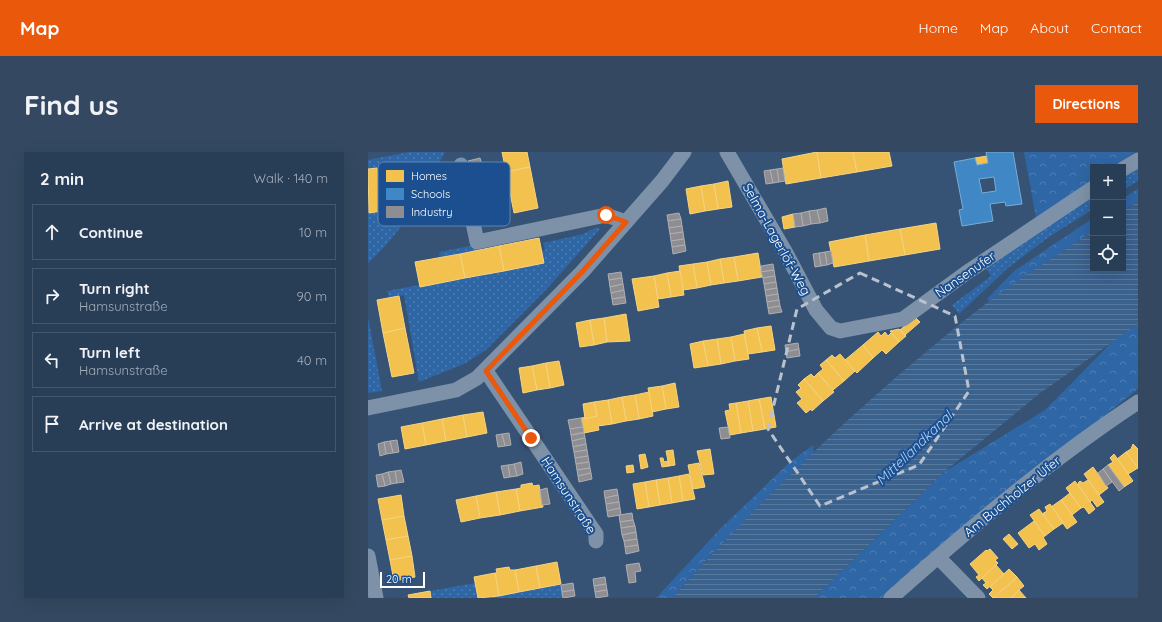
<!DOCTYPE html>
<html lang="en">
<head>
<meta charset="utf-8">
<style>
  :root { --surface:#283e57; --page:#344961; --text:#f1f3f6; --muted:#a5aeba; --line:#44576d; --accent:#ea580c }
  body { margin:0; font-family:Quicksand,sans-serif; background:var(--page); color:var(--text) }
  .controls { position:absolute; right:12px; top:12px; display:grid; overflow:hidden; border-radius:0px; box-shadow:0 4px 16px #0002 }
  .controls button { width:36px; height:36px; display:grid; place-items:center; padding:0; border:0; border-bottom:1px solid var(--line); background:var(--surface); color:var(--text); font:20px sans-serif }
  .scale { position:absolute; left:12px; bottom:10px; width:45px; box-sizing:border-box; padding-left:4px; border:2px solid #fff; border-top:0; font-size:11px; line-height:14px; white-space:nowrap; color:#fff; -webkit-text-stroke:3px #1b4f8f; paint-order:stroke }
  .stop { position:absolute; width:12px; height:12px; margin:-9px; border:3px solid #ea580c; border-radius:50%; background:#fff }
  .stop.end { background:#ea580c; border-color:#fff; box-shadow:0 1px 4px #0008 }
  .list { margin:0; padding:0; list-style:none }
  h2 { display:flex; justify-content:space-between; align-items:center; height:52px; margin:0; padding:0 16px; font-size:17px }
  h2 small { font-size:13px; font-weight:400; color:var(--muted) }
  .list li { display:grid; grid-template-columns:26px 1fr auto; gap:12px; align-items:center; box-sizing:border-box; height:56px; margin:0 8px 8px; padding:0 8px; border:1px solid var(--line); border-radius:0px }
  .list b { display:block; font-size:15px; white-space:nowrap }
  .list p { margin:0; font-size:13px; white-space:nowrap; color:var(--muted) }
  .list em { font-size:13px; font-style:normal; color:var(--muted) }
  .icon { flex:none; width:22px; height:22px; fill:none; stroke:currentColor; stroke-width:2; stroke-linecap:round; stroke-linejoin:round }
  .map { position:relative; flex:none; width:770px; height:446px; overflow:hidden; border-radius:0px }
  header { display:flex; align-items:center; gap:24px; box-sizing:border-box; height:56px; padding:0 20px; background:var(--accent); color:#fff }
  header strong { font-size:19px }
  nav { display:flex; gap:22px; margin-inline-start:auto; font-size:14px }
  .intro { display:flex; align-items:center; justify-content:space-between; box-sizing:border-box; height:96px; padding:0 24px }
  h1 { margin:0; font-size:28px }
  .button { padding:10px 18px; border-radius:0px; background:var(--accent); color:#fff; font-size:14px; font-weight:700 }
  main { display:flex; gap:24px; padding:0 24px }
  aside { flex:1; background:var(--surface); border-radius:0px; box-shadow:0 4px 16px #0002 }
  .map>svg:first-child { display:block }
  .grass { fill:url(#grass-dots) }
  .park { fill:url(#park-crowns) }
  .water { fill:url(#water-rules) }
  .homes { fill:#f2c14e; stroke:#f6d483 }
  .schools { fill:#3f88c5; stroke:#79acd6; fill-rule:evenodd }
  .industry { fill:#8d8d92; stroke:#afafb3 }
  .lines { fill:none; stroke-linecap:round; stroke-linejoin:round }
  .minor { stroke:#7d92a8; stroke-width:15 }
  .route { stroke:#ea580c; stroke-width:5 }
  .marked { fill:none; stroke:#b9c2ce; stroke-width:3; stroke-dasharray:8 5; stroke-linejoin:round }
  .labels { text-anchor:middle; stroke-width:4; stroke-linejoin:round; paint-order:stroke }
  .street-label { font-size:13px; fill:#fff; stroke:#1b4f8f }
  .water-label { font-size:14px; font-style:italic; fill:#b5d3f5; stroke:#1b4f8f }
  .key { fill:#1b4f8f; stroke:#5f84b1; stroke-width:1 }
  .key-label { font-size:11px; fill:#fff }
</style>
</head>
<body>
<header>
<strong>Map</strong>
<nav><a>Home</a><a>Map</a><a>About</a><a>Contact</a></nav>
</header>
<div class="intro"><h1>Find us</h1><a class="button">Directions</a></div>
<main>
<aside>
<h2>2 min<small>Walk · 140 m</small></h2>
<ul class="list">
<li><svg class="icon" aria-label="ahead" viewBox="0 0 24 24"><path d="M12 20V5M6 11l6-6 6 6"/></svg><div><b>Continue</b></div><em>10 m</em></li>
<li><svg class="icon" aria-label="right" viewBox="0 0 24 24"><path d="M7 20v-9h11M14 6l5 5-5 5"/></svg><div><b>Turn right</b><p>Hamsunstraße</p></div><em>90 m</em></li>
<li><svg class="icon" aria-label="left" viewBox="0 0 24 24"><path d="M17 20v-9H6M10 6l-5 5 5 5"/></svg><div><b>Turn left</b><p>Hamsunstraße</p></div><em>40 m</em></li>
<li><svg class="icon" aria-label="arrive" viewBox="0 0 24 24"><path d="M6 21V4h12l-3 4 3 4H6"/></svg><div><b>Arrive at destination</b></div></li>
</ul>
</aside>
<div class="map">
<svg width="770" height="446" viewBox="0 0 770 446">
  <defs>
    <pattern id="grass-dots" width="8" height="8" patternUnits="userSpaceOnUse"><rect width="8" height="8" fill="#2f66a5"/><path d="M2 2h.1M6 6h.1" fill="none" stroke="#4e7db2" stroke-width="1.8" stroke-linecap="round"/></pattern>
    <pattern id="park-crowns" width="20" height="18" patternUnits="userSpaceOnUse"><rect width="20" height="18" fill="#2f66a5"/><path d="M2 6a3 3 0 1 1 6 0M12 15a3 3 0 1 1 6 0" fill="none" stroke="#4e7db2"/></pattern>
    <pattern id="water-rules" width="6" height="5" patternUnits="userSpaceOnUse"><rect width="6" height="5" fill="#3b618d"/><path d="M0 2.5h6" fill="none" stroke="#58799e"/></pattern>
  </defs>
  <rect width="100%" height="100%" fill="#365274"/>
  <g class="grass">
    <path d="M41 0H77C56 41 35 80 0 111V58L1 61 20 58 16 41 23 40 17 17 9 18V16L0 17V8Z"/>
    <path d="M770 15V29L755 38V24Z"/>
    <path d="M725 43V57L681 85 640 116 591 162 584 153 623 124 617 115Z"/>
    <path d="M229 75 232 77 178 138 118 198 96 212 51 230 36 143 21 146 19 139 51 133 52 135 176 111 173 99 177 98 175 91 215 82Z"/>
    <path d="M107 93H109L110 98 72 106 71 100Z"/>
    <path d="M0 165 14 239 0 241Z"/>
    <path d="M107 431 110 446H63L62 439Z"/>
    <path d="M193 432 195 446H118Z"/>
  </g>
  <g class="park">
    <path d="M656 0H767L745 15H725V28L668 66Z"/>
    <path d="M770 37V49L755 59V46Z"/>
    <path d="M725 66V79L621 149 619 147 646 119Z"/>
    <path d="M770 172V237L565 399 517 446H446L576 320 677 258 745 189Z"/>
    <path d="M445 293 446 300 342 404 304 446H288L352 377 422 310Z"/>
  </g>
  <path class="water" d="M770 49V172L671 242 576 320 446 446H304C400 339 506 238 620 150 653 125 690 103 725 79V117H755V59Z"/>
  <g class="homes">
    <path d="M134 0H159L162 15 138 20Z"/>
    <path d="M449 0 453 26 418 32 414 7Z"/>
    <path d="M449 0H485L489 20 453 26Z"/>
    <path d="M485 0H521L524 14 489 20Z"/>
    <path d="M619 4 620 11 609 13 607 6Z"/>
    <path d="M162 15 170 56 146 61 138 20Z"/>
    <path d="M9 16V18L17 17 20 27 23 40 16 41 20 58 1 61 0 17Z"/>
    <path d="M360 29 364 55 350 57 346 32Z"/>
    <path d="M346 32 350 57 337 59 333 34Z"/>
    <path d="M333 34 337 59 322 62 318 37Z"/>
    <path d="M425 62 427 75 416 77 414 65Z"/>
    <path d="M568 71 572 97 537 103 532 77Z"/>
    <path d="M532 77 537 103 501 109 497 83Z"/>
    <path d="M497 83 501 109 466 115 461 90Z"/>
    <path d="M171 86 176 111 136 119 131 94Z"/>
    <path d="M131 94 136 119 97 126 92 102Z"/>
    <path d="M390 101 394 125 370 129 366 105Z"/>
    <path d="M92 102 97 126 52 135 47 110Z"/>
    <path d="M366 105 370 129 356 131 352 107Z"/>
    <path d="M352 107 356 131 343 133 339 110Z"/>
    <path d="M339 110 343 133 329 136 325 112Z"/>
    <path d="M325 112 329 136 315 138 311 114Z"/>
    <path d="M312 119 316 143 303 145 299 121Z"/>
    <path d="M299 121 303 145 290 147 286 124Z"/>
    <path d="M286 124 291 155 270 159 264 127Z"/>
    <path d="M31 144 37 176 15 181 9 148Z"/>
    <path d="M258 162 262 189 239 190 236 166Z"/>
    <path d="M547 165 552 170 537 183 532 178Z"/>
    <path d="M236 166 239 190 226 193 222 168Z"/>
    <path d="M222 168 226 193 212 195 208 171Z"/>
    <path d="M403 174 407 198 394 200 389 176Z"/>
    <path d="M37 176 46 221 24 225 15 181Z"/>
    <path d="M389 176 394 200 380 202 376 179Z"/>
    <path d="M531 177 538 184 531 190 522 179Z"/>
    <path d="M510 180 513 184 517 180 520 184 523 181 531 190 518 202 514 198 505 206 495 193Z"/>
    <path d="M376 182 381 207 367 209 363 185Z"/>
    <path d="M363 185 367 209 353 212 349 187Z"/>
    <path d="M349 187 353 212 340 214 335 189Z"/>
    <path d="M335 189 340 214 326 216 322 192Z"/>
    <path d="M495 193 505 206 489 221 477 208Z"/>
    <path d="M472 202 487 219 476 229 458 208 464 203 467 206Z"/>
    <path d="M458 208 476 229 465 238 450 221 455 217 452 213Z"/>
    <path d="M191 209 196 233 182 236 178 211Z"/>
    <path d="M178 211 182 236 169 238 164 214Z"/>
    <path d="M164 214 169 238 155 241 151 216Z"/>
    <path d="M450 221 466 240 455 249 436 227 443 222 446 225Z"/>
    <path d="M436 227 455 249 444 259 443 257 438 261 429 251 434 247 428 240 433 236 430 233Z"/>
    <path d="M307 231 311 255 298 257 294 234Z"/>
    <path d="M294 234 298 257 284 260 280 236Z"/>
    <path d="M281 240 285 264 271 267 267 243Z"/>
    <path d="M267 243 271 267 258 269 254 245Z"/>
    <path d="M254 245 258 269 244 272 240 248Z"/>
    <path d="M403 245 408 275 397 277 391 247Z"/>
    <path d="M391 247 397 277 385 279 380 249Z"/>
    <path d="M240 248 244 272 230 274 231 278 216 281 213 266 229 264 226 250Z"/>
    <path d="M380 249 385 279 373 281 368 251Z"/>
    <path d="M226 250 229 264 217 267 215 252Z"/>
    <path d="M368 251 373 281 362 283 357 259 362 258 361 252Z"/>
    <path d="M115 260 119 281 99 285 95 263Z"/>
    <path d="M95 263 99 285 78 289 74 267Z"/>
    <path d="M74 267 78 289 58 293 54 271Z"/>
    <path d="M54 271 58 293 37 297 33 275Z"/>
    <path d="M765 292 770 297V316L758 300 763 297Z"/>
    <path d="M342 297 346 322 335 323 329 299Z"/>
    <path d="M305 298 307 313 301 314 298 299Z"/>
    <path d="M758 300 770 316 760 322 749 307Z"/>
    <path d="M277 302 280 315 273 317 271 303Z"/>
    <path d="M746 302 765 329 756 335 740 313 745 310 742 306Z"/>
    <path d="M292 306H295L296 310 300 309 301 314 294 315Z"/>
    <path d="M331 311 337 335 325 337 320 313Z"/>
    <path d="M265 313 266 320 259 321 258 314Z"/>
    <path d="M725 315 740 336 731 343 716 322Z"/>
    <path d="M321 322 327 347 315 349 311 324Z"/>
    <path d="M311 324 315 349 304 351 300 326Z"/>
    <path d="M300 326 304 351 292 353 288 328Z"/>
    <path d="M288 328 292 353 281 355 277 330Z"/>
    <path d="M720 328 736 350 729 355 724 348 722 350 711 334 710 331 712 329 715 331Z"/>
    <path d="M707 329 727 357 721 362 716 355 713 356 698 336Z"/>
    <path d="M277 330 281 355 269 357 265 332Z"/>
    <path d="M164 331 165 334 171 333 175 355 152 359 148 337 153 336V333Z"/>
    <path d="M148 337 152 359 132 363 128 340Z"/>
    <path d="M128 340 132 363 112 366 108 344Z"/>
    <path d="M702 341 713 356 704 363 693 348Z"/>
    <path d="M33 343 36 364 14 368 10 347Z"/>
    <path d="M108 344 112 366 93 370 88 348Z"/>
    <path d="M693 348 709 370 699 377 683 355Z"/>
    <path d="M682 352 695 371 686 377 674 362 679 359 677 355Z"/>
    <path d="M671 357 686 377 677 384 662 363Z"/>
    <path d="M36 364 40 384 18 388 14 368Z"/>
    <path d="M666 369 677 384 675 385 679 392 671 398 667 392 661 396 650 381Z"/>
    <path d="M641 382 650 392 644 397 635 387Z"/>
    <path d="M40 384 44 404 22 408 18 388Z"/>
    <path d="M622 397 630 406 627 408 630 411 611 429 608 425 611 423 602 412 618 398 619 399Z"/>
    <path d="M44 404 47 425 26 429 22 408Z"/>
    <path d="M189 410 193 432 172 436 168 414Z"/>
    <path d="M628 413 636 422 619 437 615 433 618 431 614 426Z"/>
    <path d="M168 414 172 436 151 440 147 418Z"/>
    <path d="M141 415 142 418H147L151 440 131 444 127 421H129L128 417Z"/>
    <path d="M641 417 649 425 625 446 621 442 625 438 622 435Z"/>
    <path d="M127 421 131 444 110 446 106 425Z"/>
    <path d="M649 425 656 434 651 438 643 446H626Z"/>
    <path d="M651 438 658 446H643Z"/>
    <path d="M62 439 63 446H41L40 443Z"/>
  </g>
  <path class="schools" d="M618 0H645L654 52 638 54 637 50 622 52 625 69 594 74 591 58 595 57 586 10 607 6 609 13 620 11ZM626 25 628 39 614 41 611 27Z"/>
  <g class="industry">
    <path d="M112 6 114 13 101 15 100 9Z"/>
    <path d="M415 16 417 29 411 30 409 17Z"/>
    <path d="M409 17 411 30 405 31 402 18Z"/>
    <path d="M402 18 405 31 398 32 396 19Z"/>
    <path d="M458 56 460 69 452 71 449 58Z"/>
    <path d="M449 58 452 71 443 72 441 59Z"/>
    <path d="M441 59 443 72 435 74 433 61Z"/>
    <path d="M311 61 313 67 300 69 299 63Z"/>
    <path d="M433 61 435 74 427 75 425 62Z"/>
    <path d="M313 67 314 74 301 76 300 69Z"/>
    <path d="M314 74 315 80 302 82 301 76Z"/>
    <path d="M315 80 316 87 303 89 302 82Z"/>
    <path d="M316 87 317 93 304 95 303 89Z"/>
    <path d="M317 93 318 99 305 102 304 95Z"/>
    <path d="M463 99 465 111 459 113 457 100Z"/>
    <path d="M457 100 459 113 453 114 451 101Z"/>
    <path d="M451 101 453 114 447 115 445 102Z"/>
    <path d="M405 112 406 118 393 120V114Z"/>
    <path d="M406 118 407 124 395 126 393 120Z"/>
    <path d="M253 120 254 126 241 128 240 122Z"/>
    <path d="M407 124 408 130 396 132 395 126Z"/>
    <path d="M254 126 255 132 242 135 241 128Z"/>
    <path d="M408 130 409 136 397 138 396 132Z"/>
    <path d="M255 132 256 138 243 141 242 135Z"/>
    <path d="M409 136 410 142 398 144 397 138Z"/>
    <path d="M256 138 257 145 244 147 243 141Z"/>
    <path d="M410 142 411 148 399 150 398 144Z"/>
    <path d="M257 145 258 151 245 153 244 147Z"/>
    <path d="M411 148 412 154 400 156 399 150Z"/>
    <path d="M412 154 414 160 401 162 400 156Z"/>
    <path d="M430 191 431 197 418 200 417 193Z"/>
    <path d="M431 197 432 204 419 206 418 200Z"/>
    <path d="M213 266 215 275 202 277 200 268Z"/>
    <path d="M215 275 216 280 203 283 202 277Z"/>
    <path d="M360 275 362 286 353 287 351 276Z"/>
    <path d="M141 281 143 293 137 294 134 282Z"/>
    <path d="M216 281 217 286 204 289 203 283Z"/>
    <path d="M134 282 137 294 130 295 128 283Z"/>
    <path d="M217 286 218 292 205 295 204 289Z"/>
    <path d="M29 288 31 300 25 301 22 289Z"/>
    <path d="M22 289 25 301 18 302 16 290Z"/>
    <path d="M16 290 18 302 12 304 10 292Z"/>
    <path d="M218 292 219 298 206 300 205 295Z"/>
    <path d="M219 298 220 304 207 306 206 300Z"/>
    <path d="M220 304 221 310 208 312 207 306Z"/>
    <path d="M153 310 155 322 149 324 146 312Z"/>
    <path d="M221 310 222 316 209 318 208 312Z"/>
    <path d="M146 312 149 324 142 325 140 313Z"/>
    <path d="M140 313 142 325 136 326 133 314Z"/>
    <path d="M740 313 756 335 751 339 735 317Z"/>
    <path d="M222 316 223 321 210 324 209 318Z"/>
    <path d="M735 317 744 330 738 334 730 321Z"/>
    <path d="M33 318 36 330 29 331 27 319Z"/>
    <path d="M27 319 29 331 23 332 20 320Z"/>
    <path d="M20 320 23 332 17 334 14 322Z"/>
    <path d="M223 321 224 327 211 330 210 324Z"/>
    <path d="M14 322 17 334 10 335 8 323Z"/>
    <path d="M179 336 182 352 174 353 172 338Z"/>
    <path d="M249 337 250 343 237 346 236 339Z"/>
    <path d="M250 343 251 350 238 352 237 346Z"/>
    <path d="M251 350 252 356 239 359 238 352Z"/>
    <path d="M252 356 253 363 240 365 239 359Z"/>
    <path d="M264 361 265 368 252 370 251 363Z"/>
    <path d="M265 368 267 374 253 376 252 370Z"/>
    <path d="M267 374 268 380 254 383 253 376Z"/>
    <path d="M268 380 269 387 256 389 254 383Z"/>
    <path d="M269 387 270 393 257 395 256 389Z"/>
    <path d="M270 393 271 399 258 402 257 395Z"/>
    <path d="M271 411 273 419 267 420 268 430 261 431 258 413Z"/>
    <path d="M237 425 238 432 226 434 225 427Z"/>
    <path d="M205 431 206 438 194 440 193 433Z"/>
    <path d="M238 432 239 438 227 440 226 434Z"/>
    <path d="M206 438 207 444 195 446 194 440Z"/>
    <path d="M239 438 240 444 228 446 227 440Z"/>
  </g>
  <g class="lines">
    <g class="minor">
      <path d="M359 0 418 101 448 158 463 176 472 179 535 167 598 121 725 36"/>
      <path d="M93 13 109 90 238 63 258 70"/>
      <path d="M755 17 770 8"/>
      <path d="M118 219 228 382V389"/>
      <path d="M0 256 88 238 109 226 214 120 294 29 316 0"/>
      <path d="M0 404 8 446"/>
      <path d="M570 405 610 446"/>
      <path d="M523 446C602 376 682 308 770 250"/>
    </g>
  </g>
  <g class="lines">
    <path class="route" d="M163 286 118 219 214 120 258 70 238 63"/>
  </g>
  <path class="marked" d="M492 121 587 164 601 239 551 313 452 354 400 277 429 157Z"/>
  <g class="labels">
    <g class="street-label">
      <text transform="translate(409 87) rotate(61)" y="5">Selma-Lagerlöf-Weg</text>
      <text transform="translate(597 122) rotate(-35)" y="5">Nansenufer</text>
      <text transform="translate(201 343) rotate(57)" y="5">Hamsunstraße</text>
      <text transform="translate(644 344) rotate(-39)" y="5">Am Buchholzer Ufer</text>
    </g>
    <g class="water-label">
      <text transform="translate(546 296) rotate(-44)" y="5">Mittellandkanal</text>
    </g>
  </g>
  <rect x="10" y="10" width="132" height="64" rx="6" class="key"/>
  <rect x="18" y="18" width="18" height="12" fill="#f2c14e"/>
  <rect x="18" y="36" width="18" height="12" fill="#3f88c5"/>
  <rect x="18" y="54" width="18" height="12" fill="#8d8d92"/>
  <g class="key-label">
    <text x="43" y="28">Homes</text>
    <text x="43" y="46">Schools</text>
    <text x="43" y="64">Industry</text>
  </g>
</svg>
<div class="controls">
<button>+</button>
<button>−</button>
<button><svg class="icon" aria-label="locate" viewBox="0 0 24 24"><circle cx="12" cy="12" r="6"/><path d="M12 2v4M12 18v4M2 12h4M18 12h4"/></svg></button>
</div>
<div class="scale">20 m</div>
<div class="stop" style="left:238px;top:63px"></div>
<div class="stop end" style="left:163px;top:286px"></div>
</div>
</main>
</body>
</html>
